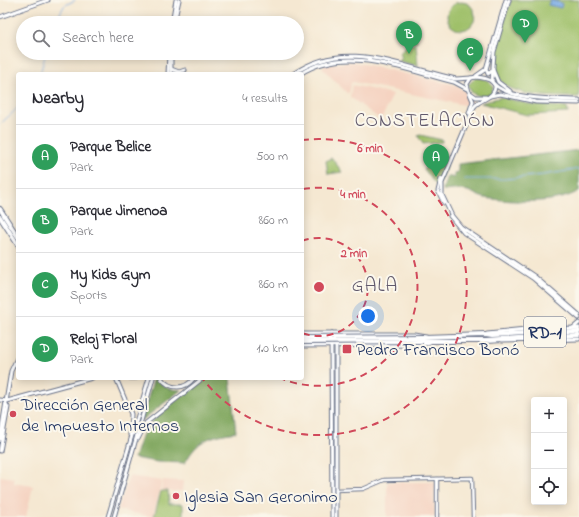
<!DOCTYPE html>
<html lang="en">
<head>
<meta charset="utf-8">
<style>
  :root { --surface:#fff; --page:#f7f7f7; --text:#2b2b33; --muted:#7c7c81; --line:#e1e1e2; --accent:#111827 }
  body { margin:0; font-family:"Indie Flower",sans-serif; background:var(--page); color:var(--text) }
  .controls { position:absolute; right:12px; bottom:12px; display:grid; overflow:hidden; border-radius:4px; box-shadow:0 2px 10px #0003 }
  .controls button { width:36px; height:36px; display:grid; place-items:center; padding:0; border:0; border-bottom:1px solid var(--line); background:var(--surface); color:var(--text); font:20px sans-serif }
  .you { position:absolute; left:368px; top:316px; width:14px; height:14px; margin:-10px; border:3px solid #fff; border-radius:50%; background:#1a73e8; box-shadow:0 0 0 6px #1a73e833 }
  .badge { display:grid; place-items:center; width:26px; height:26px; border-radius:50%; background:var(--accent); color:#fff; font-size:13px; font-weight:700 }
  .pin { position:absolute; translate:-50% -33px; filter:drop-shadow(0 1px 2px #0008) }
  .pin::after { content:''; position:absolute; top:21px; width:14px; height:12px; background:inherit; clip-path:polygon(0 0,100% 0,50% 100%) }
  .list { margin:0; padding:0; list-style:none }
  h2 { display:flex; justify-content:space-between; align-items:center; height:52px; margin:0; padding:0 16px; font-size:17px }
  h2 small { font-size:13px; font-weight:400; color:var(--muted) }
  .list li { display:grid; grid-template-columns:26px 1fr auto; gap:12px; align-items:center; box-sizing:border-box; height:64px; padding:0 16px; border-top:1px solid var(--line) }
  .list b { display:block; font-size:15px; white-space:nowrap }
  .list p { margin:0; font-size:13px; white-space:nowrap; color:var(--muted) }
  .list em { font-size:13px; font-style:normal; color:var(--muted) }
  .icon { flex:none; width:22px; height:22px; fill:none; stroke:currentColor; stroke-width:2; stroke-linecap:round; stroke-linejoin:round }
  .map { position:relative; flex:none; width:579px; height:517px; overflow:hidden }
  .search { position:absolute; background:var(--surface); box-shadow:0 2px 10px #0003; left:16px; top:16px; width:288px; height:44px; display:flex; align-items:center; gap:10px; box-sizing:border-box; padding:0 14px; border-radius:22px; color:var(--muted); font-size:15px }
  .panel { position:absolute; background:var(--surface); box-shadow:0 2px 10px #0003; left:16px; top:72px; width:288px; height:308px; border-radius:4px }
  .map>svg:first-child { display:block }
  .built { fill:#f5d3c1 }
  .green { fill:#9fc069; stroke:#5d7864 }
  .forest { fill:#7fa65d; stroke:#4d6a5e }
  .water { fill:#79abe5; stroke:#4a6da2 }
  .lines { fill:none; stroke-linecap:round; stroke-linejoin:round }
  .stream { stroke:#79abe5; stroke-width:1 }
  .minor-casing { stroke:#677087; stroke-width:4.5 }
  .major-casing { stroke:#677087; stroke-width:5 }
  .highway-casing { stroke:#677087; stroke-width:6 }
  .minor { stroke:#fff; stroke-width:2.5 }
  .major { stroke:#fff; stroke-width:3 }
  .highway { stroke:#fff; stroke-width:4 }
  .highway-bridge-casing { stroke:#677087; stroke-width:6; stroke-linecap:butt }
  .highway-bridge { stroke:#fff; stroke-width:4 }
  .ring { fill:none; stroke:#d1495b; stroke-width:2; stroke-dasharray:7 5 }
  .poi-dot { fill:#d1495b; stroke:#fbf7ec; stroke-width:1.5 }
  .labels { text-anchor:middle; stroke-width:4; stroke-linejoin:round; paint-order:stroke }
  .shield { fill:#fbf7ec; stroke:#5e6b89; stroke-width:1 }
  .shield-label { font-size:17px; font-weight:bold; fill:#1b2f5e }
  .poi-label { font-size:18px; fill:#1b2f5e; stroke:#fbf7ec; text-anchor:start }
  .neighbourhood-label { font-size:19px; letter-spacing:1px; fill:#61596c; stroke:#fbf7ec }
  .centre { fill:#d1495b; stroke:#fbf7ec; stroke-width:2 }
  .ring-label { font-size:12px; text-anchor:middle; font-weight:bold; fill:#d1495b; stroke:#fbf7ec; stroke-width:4; stroke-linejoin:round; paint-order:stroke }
</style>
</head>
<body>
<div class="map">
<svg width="579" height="517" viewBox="0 0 579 517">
  <rect width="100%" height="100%" fill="#fbf7ec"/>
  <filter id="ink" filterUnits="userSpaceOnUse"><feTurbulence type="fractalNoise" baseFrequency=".025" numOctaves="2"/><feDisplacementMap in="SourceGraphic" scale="8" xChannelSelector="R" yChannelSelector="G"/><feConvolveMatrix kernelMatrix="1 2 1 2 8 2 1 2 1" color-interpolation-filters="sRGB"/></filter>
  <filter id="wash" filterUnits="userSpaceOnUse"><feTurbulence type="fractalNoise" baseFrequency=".012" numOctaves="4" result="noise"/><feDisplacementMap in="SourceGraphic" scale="16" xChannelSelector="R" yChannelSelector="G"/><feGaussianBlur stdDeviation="0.9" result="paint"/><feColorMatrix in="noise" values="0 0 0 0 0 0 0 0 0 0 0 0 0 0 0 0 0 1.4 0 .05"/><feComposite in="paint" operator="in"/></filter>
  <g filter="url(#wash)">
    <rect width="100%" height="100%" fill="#f5e8d2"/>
    <g class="built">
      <path d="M355 62 455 85 468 93 472 101 471 104 469 106 353 82 351 83 349 93H347L322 68 325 65 330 64Z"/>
      <path d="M352 85 393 94 381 120 350 97Z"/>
      <path d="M0 476 14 478V483L33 486 26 517H0Z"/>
      <path d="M129 476 162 481 153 517 118 510Z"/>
      <path d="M163 480 183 481 182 491H161Z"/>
      <path d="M387 482H435L434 501 435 517H387Z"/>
    </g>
    <g class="green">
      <path d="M511 0H579V97C556 97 496 99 494 66 493 47 505 19 511 0Z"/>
      <circle cx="461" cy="16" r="14"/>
      <path d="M413 31H415L417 41 413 43 408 39Z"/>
      <path d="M408 44 416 45 418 66 399 61 402 58 400 53Z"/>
      <path d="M475 78C484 78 496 81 492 93L483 97 472 93 468 85Z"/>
      <path d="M501 97 533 105 567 107 568 113 527 115 481 103Z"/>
      <path d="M420 135 442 140V142L423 144 418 136Z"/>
      <path d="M332 158 342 172 328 174 326 161Z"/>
      <path d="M446 165 447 166 438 185H436L424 169 426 167Z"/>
      <path d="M161 491H168L169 504H183V517H154Z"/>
    </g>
    <g class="forest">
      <path d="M579 150V191C556 205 511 202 485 198 479 197 474 193 468 191 460 189 452 190 444 191L443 189 447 176 454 178V173L458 172V164Z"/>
      <path d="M154 378 169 389 181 390 141 421Z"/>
      <path d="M206 378H230L236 432C210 436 198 439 185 463L157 462 134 458C137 450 139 441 143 434 157 410 185 394 206 378Z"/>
    </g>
    <path class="water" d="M550 0 562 3 561 8 548 5Z"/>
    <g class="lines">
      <g class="stream">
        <path d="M55 23 64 6 75 0"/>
        <path d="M40 74 46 53"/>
        <path d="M0 125C5 118 13 114 18 107"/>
        <path d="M464 179H505L543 175 579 169"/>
      </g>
    </g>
  </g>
  <g filter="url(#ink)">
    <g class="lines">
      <defs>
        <g id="minor">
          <path d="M437 479V517"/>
          <path d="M336 490 363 489 384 480 472 478 473 517"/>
        </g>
        <g id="major">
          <path d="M0 17 48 0"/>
          <path d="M172 23 176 0"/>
          <path d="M174 23 179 0"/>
          <path d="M171 69 179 72 185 70"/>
          <path d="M486 69 488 74 492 71"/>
          <path d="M493 70 498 82 510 91"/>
          <path d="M168 74 169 53"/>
          <path d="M171 74V53"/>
          <path d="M293 74C346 37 400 67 456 79L471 78"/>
          <path d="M300 74C346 44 405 70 454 82L467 89"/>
          <path d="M476 76 486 69 506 0"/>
          <path d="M492 82 494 52 509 0"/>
          <path d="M494 84C510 100 557 99 579 100"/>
          <path d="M490 96 500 94 536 102 579 103"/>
          <path d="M486 97H476L469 92 467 84 471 78C481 75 503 81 492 94 487 100 479 100 474 107L442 183V195L452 216 461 227 534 276 579 315"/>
          <path d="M469 113 473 101 470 94"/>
          <path d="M441 179 438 191 444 203"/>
          <path d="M450 216 464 233 534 279 579 318"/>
          <path d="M573 328 579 323"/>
          <path d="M302 334H414L426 336"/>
          <path d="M331 334 336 340V517"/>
          <path d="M487 334 536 329 579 328"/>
          <path d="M331 340 332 517"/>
          <path d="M501 341 579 339"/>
          <path d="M302 346 421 345 430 342"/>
          <path d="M116 378 131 414 130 435"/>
          <path d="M130 378H136"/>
          <path d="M161 378C170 390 185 390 194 378"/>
          <path d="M0 400 7 401 92 378"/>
          <path d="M0 439 11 371 18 356"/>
          <path d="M138 439 146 423 203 378"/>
          <path d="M0 451 8 407 6 404"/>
          <path d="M108 517 149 378"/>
          <path d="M114 517 153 378"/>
        </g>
        <g id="highway">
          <path d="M0 209 18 237"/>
          <path d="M0 217 18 245"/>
          <path d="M423 337 485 335 492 336 579 331"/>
          <path d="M423 341H486L579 335"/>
        </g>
      </defs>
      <use href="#minor" class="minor-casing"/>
      <use href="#major" class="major-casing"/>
      <use href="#highway" class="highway-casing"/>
      <use href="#minor" class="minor"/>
      <use href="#major" class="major"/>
      <use href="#highway" class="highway"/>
      <defs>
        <g id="highway-bridge">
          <path d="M302 338 423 337"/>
          <path d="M302 342 423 341"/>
        </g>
      </defs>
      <use href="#highway-bridge" class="highway-bridge-casing"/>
      <use href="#highway-bridge" class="highway-bridge"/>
    </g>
  </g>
  <g class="ring">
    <path d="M302 241A49 49 0 1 1 302 333"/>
    <path d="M303 189A99 99 0 1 1 280 378"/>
    <path d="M302 140A148 148 0 1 1 202 378"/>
  </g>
  <g class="poi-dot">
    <rect x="342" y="344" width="10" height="10" rx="2"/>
    <circle cx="13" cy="414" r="4"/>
    <circle cx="176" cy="496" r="4"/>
  </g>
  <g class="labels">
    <rect class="shield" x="524" y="317" width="42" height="30" rx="3"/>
    <g class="shield-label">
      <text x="545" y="338">RD-1</text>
    </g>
    <g class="poi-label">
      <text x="356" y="355">Pedro Francisco Bonó</text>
      <text x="21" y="410">Dirección General<tspan x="21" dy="21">de Impuesto Internos</tspan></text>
      <text x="184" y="502">Iglesia San Geronimo</text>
    </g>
    <g class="neighbourhood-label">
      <text x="425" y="126">CONSTELACIÓN</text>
      <text x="375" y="291">GALA</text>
    </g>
  </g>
  <circle cx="319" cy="287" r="6" class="centre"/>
  <g class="ring-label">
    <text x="370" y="152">6 min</text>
    <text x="353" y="198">4 min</text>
    <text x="354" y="257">2 min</text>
  </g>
</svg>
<div class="controls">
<button>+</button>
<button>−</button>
<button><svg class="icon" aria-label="locate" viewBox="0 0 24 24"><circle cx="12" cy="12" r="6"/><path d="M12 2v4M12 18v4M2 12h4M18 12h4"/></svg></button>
</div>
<div class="you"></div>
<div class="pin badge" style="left:436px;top:177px;background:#2e9e5b">A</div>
<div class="pin badge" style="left:409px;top:54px;background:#2e9e5b">B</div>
<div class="pin badge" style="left:470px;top:71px;background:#2e9e5b">C</div>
<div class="pin badge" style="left:525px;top:43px;background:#2e9e5b">D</div>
<div class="search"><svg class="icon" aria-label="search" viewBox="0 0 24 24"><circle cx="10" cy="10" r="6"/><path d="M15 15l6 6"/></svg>Search here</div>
<section class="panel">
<h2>Nearby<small>4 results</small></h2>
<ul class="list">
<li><span class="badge" style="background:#2e9e5b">A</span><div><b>Parque Belice</b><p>Park</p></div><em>500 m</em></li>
<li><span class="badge" style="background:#2e9e5b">B</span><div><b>Parque Jimenoa</b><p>Park</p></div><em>860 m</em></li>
<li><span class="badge" style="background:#2e9e5b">C</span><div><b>My Kids Gym</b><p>Sports</p></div><em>860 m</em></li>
<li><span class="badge" style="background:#2e9e5b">D</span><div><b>Reloj Floral</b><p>Park</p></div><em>1.0 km</em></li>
</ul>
</section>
</div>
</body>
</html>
